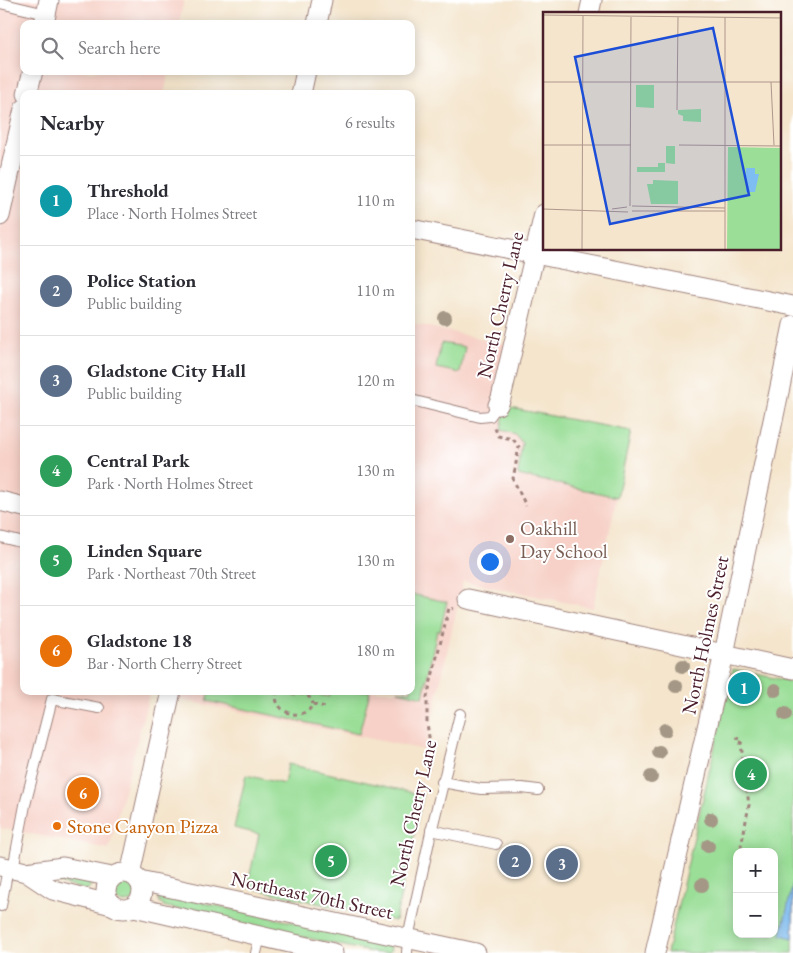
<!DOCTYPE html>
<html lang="en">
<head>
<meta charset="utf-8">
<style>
  :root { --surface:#fff; --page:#f7f7f7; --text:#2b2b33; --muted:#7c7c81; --line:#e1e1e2; --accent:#0b8043 }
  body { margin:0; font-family:"EB Garamond",serif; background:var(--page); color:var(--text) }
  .controls { position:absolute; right:15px; bottom:15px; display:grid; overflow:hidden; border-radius:10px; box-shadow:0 2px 12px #0003 }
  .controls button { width:45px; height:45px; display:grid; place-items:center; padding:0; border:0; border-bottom:1px solid var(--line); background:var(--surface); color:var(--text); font:25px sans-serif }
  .you { position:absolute; left:489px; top:561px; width:18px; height:18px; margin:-12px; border:4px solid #fff; border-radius:50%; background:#1a73e8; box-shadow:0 0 0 8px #1a73e833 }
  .badge { display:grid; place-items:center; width:32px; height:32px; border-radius:50%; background:var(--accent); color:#fff; font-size:16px; font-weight:700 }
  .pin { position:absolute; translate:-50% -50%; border:2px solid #fff; box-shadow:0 1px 5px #0006 }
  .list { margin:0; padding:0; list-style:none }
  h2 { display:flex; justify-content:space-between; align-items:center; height:65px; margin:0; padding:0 20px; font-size:21px }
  h2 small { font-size:16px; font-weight:400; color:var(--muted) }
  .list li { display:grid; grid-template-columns:32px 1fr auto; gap:15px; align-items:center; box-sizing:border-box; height:90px; padding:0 20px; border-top:1px solid var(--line) }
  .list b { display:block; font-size:19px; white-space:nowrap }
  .list p { margin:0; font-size:16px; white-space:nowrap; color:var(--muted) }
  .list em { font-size:16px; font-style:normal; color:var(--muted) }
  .icon { flex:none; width:28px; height:28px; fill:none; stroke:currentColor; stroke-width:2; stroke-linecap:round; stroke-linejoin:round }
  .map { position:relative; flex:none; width:793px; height:953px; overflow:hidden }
  .search { position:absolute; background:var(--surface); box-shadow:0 2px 12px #0003; left:20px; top:20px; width:395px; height:55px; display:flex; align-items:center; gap:12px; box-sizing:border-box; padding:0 18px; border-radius:10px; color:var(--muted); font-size:19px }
  .panel { position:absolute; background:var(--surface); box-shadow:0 2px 12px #0003; left:20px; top:90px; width:395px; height:605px; border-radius:10px }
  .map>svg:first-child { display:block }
  .built { fill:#f7d1c7 }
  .green { fill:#9ade97; stroke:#727e61; fill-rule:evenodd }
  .water { fill:#7ebdf2; stroke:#646e8e }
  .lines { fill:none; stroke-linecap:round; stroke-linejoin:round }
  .service-casing { stroke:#9f827c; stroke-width:12 }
  .minor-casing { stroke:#9f827c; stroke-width:21 }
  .path { stroke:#9f827c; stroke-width:3; stroke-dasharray:4 4; stroke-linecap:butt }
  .service { stroke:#fff; stroke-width:10 }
  .minor { stroke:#fff; stroke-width:19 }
  .tree { fill:#a49785 }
  .education-dot { fill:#8d6e63; stroke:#fff; stroke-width:2 }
  .food-dot { fill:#e8710a; stroke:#fff; stroke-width:2 }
  .labels { text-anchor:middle; stroke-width:4; stroke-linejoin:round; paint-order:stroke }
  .street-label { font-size:20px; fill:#4a1f2b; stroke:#fff }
  .education-label { font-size:20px; fill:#785e54; stroke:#fff; text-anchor:start }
  .food-label { font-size:20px; fill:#c56008; stroke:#fff; text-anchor:start }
  .inset-road { fill:none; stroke:#b0968c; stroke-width:1 }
  .view { fill:#1d4ed8; fill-opacity:0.15; stroke:#1d4ed8; stroke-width:2.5 }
  .inset-edge { fill:none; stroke:#4a1f2b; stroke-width:2.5 }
</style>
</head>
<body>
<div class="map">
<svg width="793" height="953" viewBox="0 0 793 953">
  <rect width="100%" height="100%" fill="#fff"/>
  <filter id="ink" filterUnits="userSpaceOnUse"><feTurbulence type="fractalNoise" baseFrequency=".02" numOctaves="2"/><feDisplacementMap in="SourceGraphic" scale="10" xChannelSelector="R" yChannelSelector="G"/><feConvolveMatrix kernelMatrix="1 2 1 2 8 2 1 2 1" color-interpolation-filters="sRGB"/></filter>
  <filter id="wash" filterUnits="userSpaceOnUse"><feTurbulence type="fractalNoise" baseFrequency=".0096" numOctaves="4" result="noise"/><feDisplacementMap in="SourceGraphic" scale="20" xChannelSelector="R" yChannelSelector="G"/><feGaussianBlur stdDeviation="1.12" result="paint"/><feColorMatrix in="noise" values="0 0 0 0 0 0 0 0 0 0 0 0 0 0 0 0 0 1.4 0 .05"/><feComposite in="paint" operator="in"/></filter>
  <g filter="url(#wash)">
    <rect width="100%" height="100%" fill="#f4e5cc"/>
    <g class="built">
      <path d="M0 0H184L179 24H24V71H169L164 94H24V691H150L109 849 0 828Z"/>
      <path d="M411 323 519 347 506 407 631 431 593 608 463 581 425 750 178 699 180 691H411Z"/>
    </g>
    <g class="green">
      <path d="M441 343 465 347 460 373 436 368Z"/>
      <path d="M505 407 631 431 617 497 518 475 522 443 515 434 501 430Z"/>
      <path d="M411 594 447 602 440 631H437L423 697 398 691H411Z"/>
      <path d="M733 669 793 682V953H667ZM737 852H774V934H737Z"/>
      <path d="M210 691H303L329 697 331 691H370L359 734 207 701Z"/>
      <path d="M288 764 423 795 395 921 247 887 259 834 234 828 246 775 284 784Z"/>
      <path d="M48 872 92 882V884L87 890 54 882Z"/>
      <circle cx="125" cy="892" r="11"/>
      <path d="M163 894 388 943 391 949 389 953H376L163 906 159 901V898Z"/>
    </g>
    <path class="water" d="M793 883V938L781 935Z"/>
  </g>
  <g filter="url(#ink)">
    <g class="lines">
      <defs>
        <g id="service">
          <path d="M0 3 46 14"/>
          <path d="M411 400 480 417 490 416 498 405"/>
          <path d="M0 537 24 543"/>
          <path d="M442 782 481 789 522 788 538 790"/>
          <path d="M431 830 496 844"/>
          <path d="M13 869 25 805 52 699 99 708"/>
          <path d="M1 906 8 868"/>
          <path d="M256 953 260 936"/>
          <path d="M407 953 408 938 431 832 460 714"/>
        </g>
        <g id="minor">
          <path d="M589 14 592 0"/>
          <path d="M44 24 49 0"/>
          <path d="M317 24 322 0"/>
          <path d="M27 94 33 71"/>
          <path d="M301 94 306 71"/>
          <path d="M0 216 24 109"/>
          <path d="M411 229 793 306"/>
          <path d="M498 405 501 398 544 214"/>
          <path d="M0 501 24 507"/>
          <path d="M468 599 793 669"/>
          <path d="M0 866 26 872 53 890 112 905"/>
          <path d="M26 872 63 867 112 877"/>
          <circle cx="124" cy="891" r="18"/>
          <path d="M130 874 171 691"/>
          <path d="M139 881 476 953"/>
          <path d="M134 907 333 953"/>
          <path d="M655 953 724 654 793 325"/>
        </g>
      </defs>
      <use href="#service" class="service-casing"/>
      <use href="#minor" class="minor-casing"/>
      <g class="path">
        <path d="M495 428 498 436 513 439 519 447 513 479 526 506"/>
        <path d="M277 691C270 712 304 724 313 704"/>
        <path d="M284 691C296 698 308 688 313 704"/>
        <path d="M313 704 325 707"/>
        <path d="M736 738 742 739 741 744 749 805 740 852"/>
        <path d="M428 770 430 744 427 723V697L449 608 454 609"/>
        <path d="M737 867V866"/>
      </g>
      <use href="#service" class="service"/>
      <use href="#minor" class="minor"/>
    </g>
    <g class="tree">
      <circle cx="445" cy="318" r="7"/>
      <circle cx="683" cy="666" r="7"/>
      <circle cx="676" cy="686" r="7"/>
      <circle cx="775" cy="690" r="7"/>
      <circle cx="785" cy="714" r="7"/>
      <circle cx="665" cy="730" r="7"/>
      <circle cx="659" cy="752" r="7"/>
      <circle cx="651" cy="777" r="7"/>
      <circle cx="711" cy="819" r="7"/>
      <circle cx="708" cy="846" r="7"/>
      <circle cx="702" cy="885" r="7"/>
    </g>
  </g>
  <circle class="education-dot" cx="510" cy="539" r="5"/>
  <circle class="food-dot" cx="57" cy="826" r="5"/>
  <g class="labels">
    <g class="street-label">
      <text transform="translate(500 305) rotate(-77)" y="7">North Cherry Lane</text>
      <text transform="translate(705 635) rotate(-78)" y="7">North Holmes Street</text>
      <text transform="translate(413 813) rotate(-77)" y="7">North Cherry Lane</text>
      <text transform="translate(312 895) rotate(12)" y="7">Northeast 70th Street</text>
    </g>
    <g class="education-label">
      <text x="520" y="535">Oakhill<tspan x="520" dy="23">Day School</tspan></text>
    </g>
    <g class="food-label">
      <text x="67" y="833">Stone Canyon Pizza</text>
    </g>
  </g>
  <g transform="translate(543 12)">
    <rect width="238" height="238" fill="#f4e5cc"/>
    <path d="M93 73H111V96L93 95ZM158 97V110L140 109V104L135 102V98ZM123 134H132V152L122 151V160H94V155H115V151H123ZM185 135 237 136V237H184ZM110 168 135 169V192H108L104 172H110Z" fill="#9ade97"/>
    <path d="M203 156H212V162H216L212 180H203Z" fill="#7ebdf2"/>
    <path class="inset-road" d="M0 3 238 6M0 70H238M228 70 231 133M134 98 135 5M0 133H88M136 133 238 134M87 194 88 5M89 194 182 196M0 197 85 200M69 197 84 195M89 199H182M39 237 40 4M182 237V5"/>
    <path class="view" d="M170 16 206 183 67 212 32 45Z"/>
    <rect width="238" height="238" class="inset-edge"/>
  </g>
</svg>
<div class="controls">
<button>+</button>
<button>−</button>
</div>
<div class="you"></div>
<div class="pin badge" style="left:744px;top:688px;background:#0f9aa8">1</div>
<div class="pin badge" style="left:515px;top:861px;background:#5c6f8a">2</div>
<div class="pin badge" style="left:562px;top:864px;background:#5c6f8a">3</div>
<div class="pin badge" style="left:751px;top:774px;background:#2e9e5b">4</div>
<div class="pin badge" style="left:331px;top:861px;background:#2e9e5b">5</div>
<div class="pin badge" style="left:83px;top:793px;background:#e8710a">6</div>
<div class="search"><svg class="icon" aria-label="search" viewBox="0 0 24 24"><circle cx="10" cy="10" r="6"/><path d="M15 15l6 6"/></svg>Search here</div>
<section class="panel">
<h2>Nearby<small>6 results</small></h2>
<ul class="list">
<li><span class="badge" style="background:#0f9aa8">1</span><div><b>Threshold</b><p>Place · North Holmes Street</p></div><em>110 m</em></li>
<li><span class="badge" style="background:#5c6f8a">2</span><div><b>Police Station</b><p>Public building</p></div><em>110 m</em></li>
<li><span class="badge" style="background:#5c6f8a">3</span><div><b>Gladstone City Hall</b><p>Public building</p></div><em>120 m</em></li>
<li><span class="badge" style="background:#2e9e5b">4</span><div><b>Central Park</b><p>Park · North Holmes Street</p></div><em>130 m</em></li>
<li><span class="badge" style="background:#2e9e5b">5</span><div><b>Linden Square</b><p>Park · Northeast 70th Street</p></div><em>130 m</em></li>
<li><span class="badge" style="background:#e8710a">6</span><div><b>Gladstone 18</b><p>Bar · North Cherry Street</p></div><em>180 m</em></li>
</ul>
</section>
</div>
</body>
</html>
